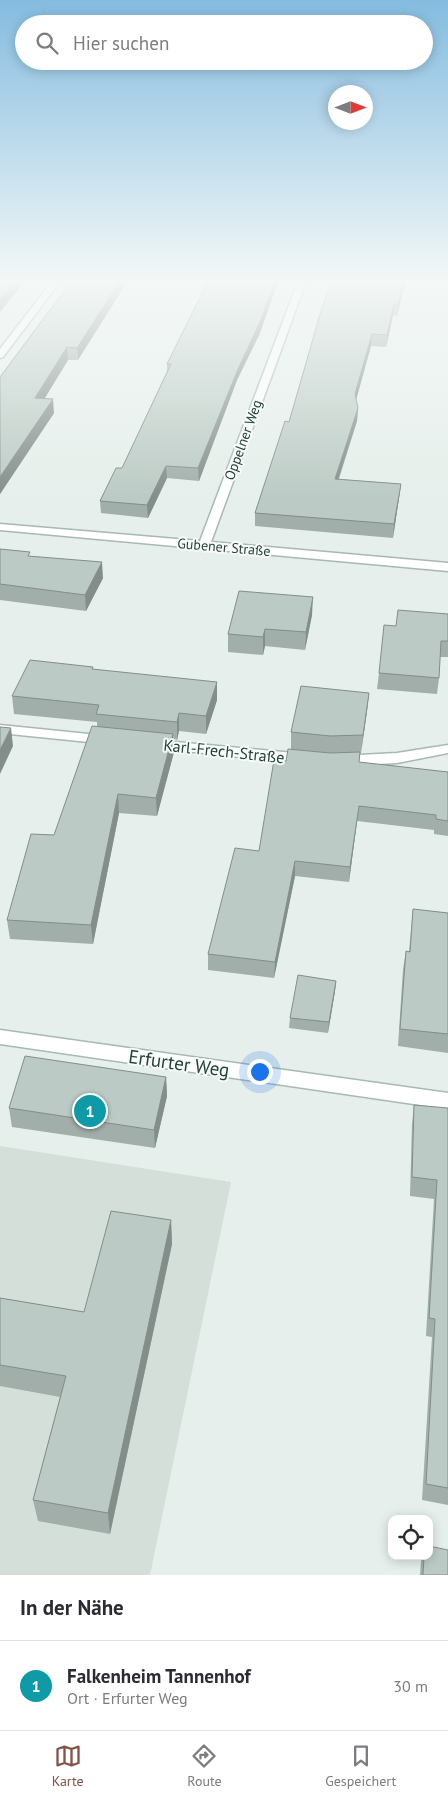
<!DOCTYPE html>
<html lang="de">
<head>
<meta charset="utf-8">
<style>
  :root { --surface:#fff; --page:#f7f7f7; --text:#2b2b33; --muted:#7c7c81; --line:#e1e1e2; --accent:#855347 }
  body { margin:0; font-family:"PT Sans",sans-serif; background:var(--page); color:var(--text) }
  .controls { position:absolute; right:15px; bottom:15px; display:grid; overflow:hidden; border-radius:10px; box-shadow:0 2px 12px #0003 }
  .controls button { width:45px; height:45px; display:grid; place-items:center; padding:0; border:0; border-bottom:1px solid var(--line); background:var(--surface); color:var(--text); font:25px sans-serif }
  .compass { position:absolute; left:328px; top:85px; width:45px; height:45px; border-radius:50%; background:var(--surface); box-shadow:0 2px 12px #0003; rotate:90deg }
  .you { position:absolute; left:259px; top:1071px; width:18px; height:18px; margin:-12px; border:4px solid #fff; border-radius:50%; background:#1a73e8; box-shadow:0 0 0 8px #1a73e833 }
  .badge { display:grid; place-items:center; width:32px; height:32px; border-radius:50%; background:var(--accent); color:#fff; font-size:16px; font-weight:700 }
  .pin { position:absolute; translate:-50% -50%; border:2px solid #fff; box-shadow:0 1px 5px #0006 }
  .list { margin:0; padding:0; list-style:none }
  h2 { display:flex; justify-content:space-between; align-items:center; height:65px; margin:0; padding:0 20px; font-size:21px }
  h2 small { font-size:16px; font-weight:400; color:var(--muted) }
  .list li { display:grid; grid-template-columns:32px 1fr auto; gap:15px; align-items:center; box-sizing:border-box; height:90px; padding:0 20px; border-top:1px solid var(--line) }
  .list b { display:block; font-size:19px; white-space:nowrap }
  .list p { margin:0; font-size:16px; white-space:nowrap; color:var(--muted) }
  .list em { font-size:16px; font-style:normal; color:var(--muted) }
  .icon { flex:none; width:28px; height:28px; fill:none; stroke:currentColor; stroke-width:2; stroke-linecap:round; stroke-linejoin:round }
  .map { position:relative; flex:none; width:448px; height:1575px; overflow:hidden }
  .search { position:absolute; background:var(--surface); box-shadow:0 2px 12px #0003; left:15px; right:15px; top:15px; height:55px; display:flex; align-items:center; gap:12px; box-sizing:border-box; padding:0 18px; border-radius:28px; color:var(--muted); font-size:19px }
  .sheet { height:155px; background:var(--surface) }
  nav { display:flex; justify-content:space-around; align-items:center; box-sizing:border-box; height:70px; border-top:1px solid var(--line); background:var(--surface); font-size:14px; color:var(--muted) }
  nav a { display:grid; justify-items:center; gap:2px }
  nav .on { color:var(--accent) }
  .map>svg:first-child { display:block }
  .built { fill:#d4dfda }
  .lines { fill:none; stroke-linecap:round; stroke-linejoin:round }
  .minor-casing { stroke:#a8b8b2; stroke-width:3 }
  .minor { fill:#fff; fill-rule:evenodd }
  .wall { fill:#a1aea9 }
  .shaded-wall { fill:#838d89 }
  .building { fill:#bbcac4; stroke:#838d89 }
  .labels { text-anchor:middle; stroke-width:4; stroke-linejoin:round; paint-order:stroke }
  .far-street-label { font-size:14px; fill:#24423a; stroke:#f7fbf9 }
  .street-label { font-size:16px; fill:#24423a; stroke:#f7fbf9 }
  .near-street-label { font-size:19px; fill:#24423a; stroke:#f7fbf9 }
</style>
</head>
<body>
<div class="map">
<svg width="448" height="1575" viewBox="0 0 448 1575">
  <rect width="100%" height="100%" fill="#e6efeb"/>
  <path class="built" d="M0 1146 231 1182 150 1575H0Z"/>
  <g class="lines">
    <defs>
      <g id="minor">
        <path d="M54 279H62L3 357 0 358V349Z"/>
        <path d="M299 279H307L211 542 448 563V571L0 530V524L200 541Z"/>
        <path d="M0 725 108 736 115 740 108 744 0 733Z"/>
        <path d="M154 740 305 754 312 759 305 764 149 747 147 744Z"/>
        <path d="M448 745V753L397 763 340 766 333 761 340 756 397 753Z"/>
        <path d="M0 1030 448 1093V1109L0 1044Z"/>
      </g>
    </defs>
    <use href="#minor" class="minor-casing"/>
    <use href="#minor" class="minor"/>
  </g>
  <g class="wall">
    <path d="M73 279 78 360H68L44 399 54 413 0 494V377Z"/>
    <path d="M332 279H406L397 316 393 315 386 347 371 346 356 400 358 408 357 421 339 479 401 484 393 538 255 526V513L289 422Z"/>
    <path d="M260 333 237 380 199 481 167 478 148 518 101 513 100 501 122 468 167 371V364Z"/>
    <path d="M0 549 30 556 103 578 86 611 0 600Z"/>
    <path d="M448 614V657H440L439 678 437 694 377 689 379 673 396 626Z"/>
    <path d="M312 615 305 650 265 646 263 655 228 652V634Z"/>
    <path d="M93 667V669L217 700 206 734 179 731 177 740 174 739V752L157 816 119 813 93 944 10 939 7 920 54 835 97 727V722L14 714 12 696Z"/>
    <path d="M369 693 367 711 361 753H360L359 762 448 772V836L434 834V830L357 821 349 882 295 876 274 978 208 970V954L259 851 286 761 291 749V732Z"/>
    <path d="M413 909 448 913V1053L398 1046 403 969 406 951 409 952Z"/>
    <path d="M336 981 335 991 328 1033 289 1028 290 1018Z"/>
    <path d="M166 1077 167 1096 155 1148 12 1127 9 1108Z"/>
    <path d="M414 1105 448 1108V1505L422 1500 432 1337 426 1336 434 1199 410 1196 412 1124Z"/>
    <path d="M171 1220 172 1244 110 1534 38 1521 33 1500 60 1397 0 1386V1298L84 1312Z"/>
    <path d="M422 1556H424L448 1575H420L421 1561Z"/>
  </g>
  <g class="shaded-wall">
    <path d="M16 279H27L0 312V299Z"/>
    <path d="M121 279H129L78 360 77 348Z"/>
    <path d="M276 279H279L260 333 237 380 199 481 198 468 238 369Z"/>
    <path d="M404 279H406L397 316 398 304Z"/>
    <path d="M394 304 393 315 386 347 387 335Z"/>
    <path d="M372 334 371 346 354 407 355 394Z"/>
    <path d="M67 347 68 360 37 411 35 398Z"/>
    <path d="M53 399 54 413 0 494V477Z"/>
    <path d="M358 408 357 421 334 492 335 479Z"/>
    <path d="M166 466 167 478 148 518 147 505Z"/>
    <path d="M401 484 399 498 393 538 394 524Z"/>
    <path d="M102 562 103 578 86 611 85 595Z"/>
    <path d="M313 597 312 615 305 650 306 632Z"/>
    <path d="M265 629V646L263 655V637Z"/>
    <path d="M217 682V700L206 734V716Z"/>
    <path d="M369 693 367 711 361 753 363 735Z"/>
    <path d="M179 713V731L177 740V722Z"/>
    <path d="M11 728 13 746 0 774V750Z"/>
    <path d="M173 734 174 752 157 816 156 798Z"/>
    <path d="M118 794 119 813 93 944 91 925Z"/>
    <path d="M359 806 357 821 349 882 350 867Z"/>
    <path d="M295 861V876L274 978 275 962Z"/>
    <path d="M336 981 335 991 328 1033 329 1022Z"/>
    <path d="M166 1077 167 1096 155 1148 154 1130Z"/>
    <path d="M171 1220 172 1244 110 1534 108 1513Z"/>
  </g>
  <g class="building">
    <path d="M0 279H16L0 299Z"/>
    <path d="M73 279H121L77 348 67 347 35 398 53 399 0 477V377Z"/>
    <path d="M209 279 220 280V279H276L260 322 238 369 198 468 166 466 147 505 100 501 116 468H122L171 364H167Z"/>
    <path d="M332 279H404L398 304H394L387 335 372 334 355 394 358 408 335 479 401 484 394 524 255 513 285 421 289 422 321 311Z"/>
    <path d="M0 549 30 552 28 556 102 562 85 595 0 584Z"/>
    <path d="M239 591 313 597 306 632 265 629 263 637 228 634Z"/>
    <path d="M398 610 448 614V641H441L439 678 379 673 384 625 396 626Z"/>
    <path d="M30 660 93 667 92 669 217 682 206 716 179 713 177 722 96 714 99 705 12 696Z"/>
    <path d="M301 686 369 693 363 735 330 736 291 732Z"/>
    <path d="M92 726 173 734 156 798 118 794 91 925 7 920 31 834 54 835Z"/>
    <path d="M0 727 11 728 0 750Z"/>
    <path d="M288 749 330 753 360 752 359 762 448 772V821L436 819V815L359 806 350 867 295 861 275 962 208 954 235 848 259 851 274 760 286 761Z"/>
    <path d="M413 909 448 913V1034L400 1029 406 951 410 952Z"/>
    <path d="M298 975 336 981 329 1022 290 1018Z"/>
    <path d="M25 1056 166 1077 154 1130 9 1108Z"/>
    <path d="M414 1105 448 1108V1488L426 1484 435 1319 429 1318 437 1180 412 1177Z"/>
    <path d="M111 1211 171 1220 108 1513 33 1500 66 1376 0 1365V1298L84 1312Z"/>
    <path d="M429 1546 448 1550V1575H423L424 1556H429Z"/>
  </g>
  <linearGradient id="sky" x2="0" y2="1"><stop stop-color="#84bce0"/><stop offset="0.56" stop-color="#f4f8f6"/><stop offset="1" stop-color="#f4f8f6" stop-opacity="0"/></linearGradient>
  <rect width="448" height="499" fill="url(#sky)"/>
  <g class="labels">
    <g class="far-street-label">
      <text transform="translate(243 440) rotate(-70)" y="5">Oppelner Weg</text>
      <text transform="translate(224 547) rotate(5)" y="5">Gubener Straße</text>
    </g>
    <g class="street-label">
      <text transform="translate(224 751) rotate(6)" y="6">Karl-Frech-Straße</text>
    </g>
    <g class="near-street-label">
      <text transform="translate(179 1063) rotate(8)" y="7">Erfurter Weg</text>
    </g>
  </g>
</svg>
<div class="controls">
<button><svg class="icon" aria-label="locate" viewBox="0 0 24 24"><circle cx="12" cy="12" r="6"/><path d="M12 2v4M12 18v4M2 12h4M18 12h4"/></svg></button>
</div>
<svg class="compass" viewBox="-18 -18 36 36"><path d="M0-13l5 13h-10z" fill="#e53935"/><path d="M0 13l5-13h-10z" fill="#7c7c81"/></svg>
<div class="you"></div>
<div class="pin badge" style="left:90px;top:1111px;background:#0f9aa8">1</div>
<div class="search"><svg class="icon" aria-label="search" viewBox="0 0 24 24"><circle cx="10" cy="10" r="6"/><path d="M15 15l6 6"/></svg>Hier suchen</div>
</div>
<section class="sheet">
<h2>In der Nähe<small></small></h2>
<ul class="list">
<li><span class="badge" style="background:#0f9aa8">1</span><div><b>Falkenheim Tannenhof</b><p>Ort · Erfurter Weg</p></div><em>30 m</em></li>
</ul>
</section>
<nav>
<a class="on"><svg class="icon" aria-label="map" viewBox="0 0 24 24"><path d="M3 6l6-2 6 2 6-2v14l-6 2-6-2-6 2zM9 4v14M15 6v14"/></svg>Karte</a>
<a><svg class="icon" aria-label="directions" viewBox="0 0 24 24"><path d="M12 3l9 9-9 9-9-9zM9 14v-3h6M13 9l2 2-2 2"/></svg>Route</a>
<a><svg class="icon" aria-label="saved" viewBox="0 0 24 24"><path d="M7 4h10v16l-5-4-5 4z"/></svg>Gespeichert</a>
</nav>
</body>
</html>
